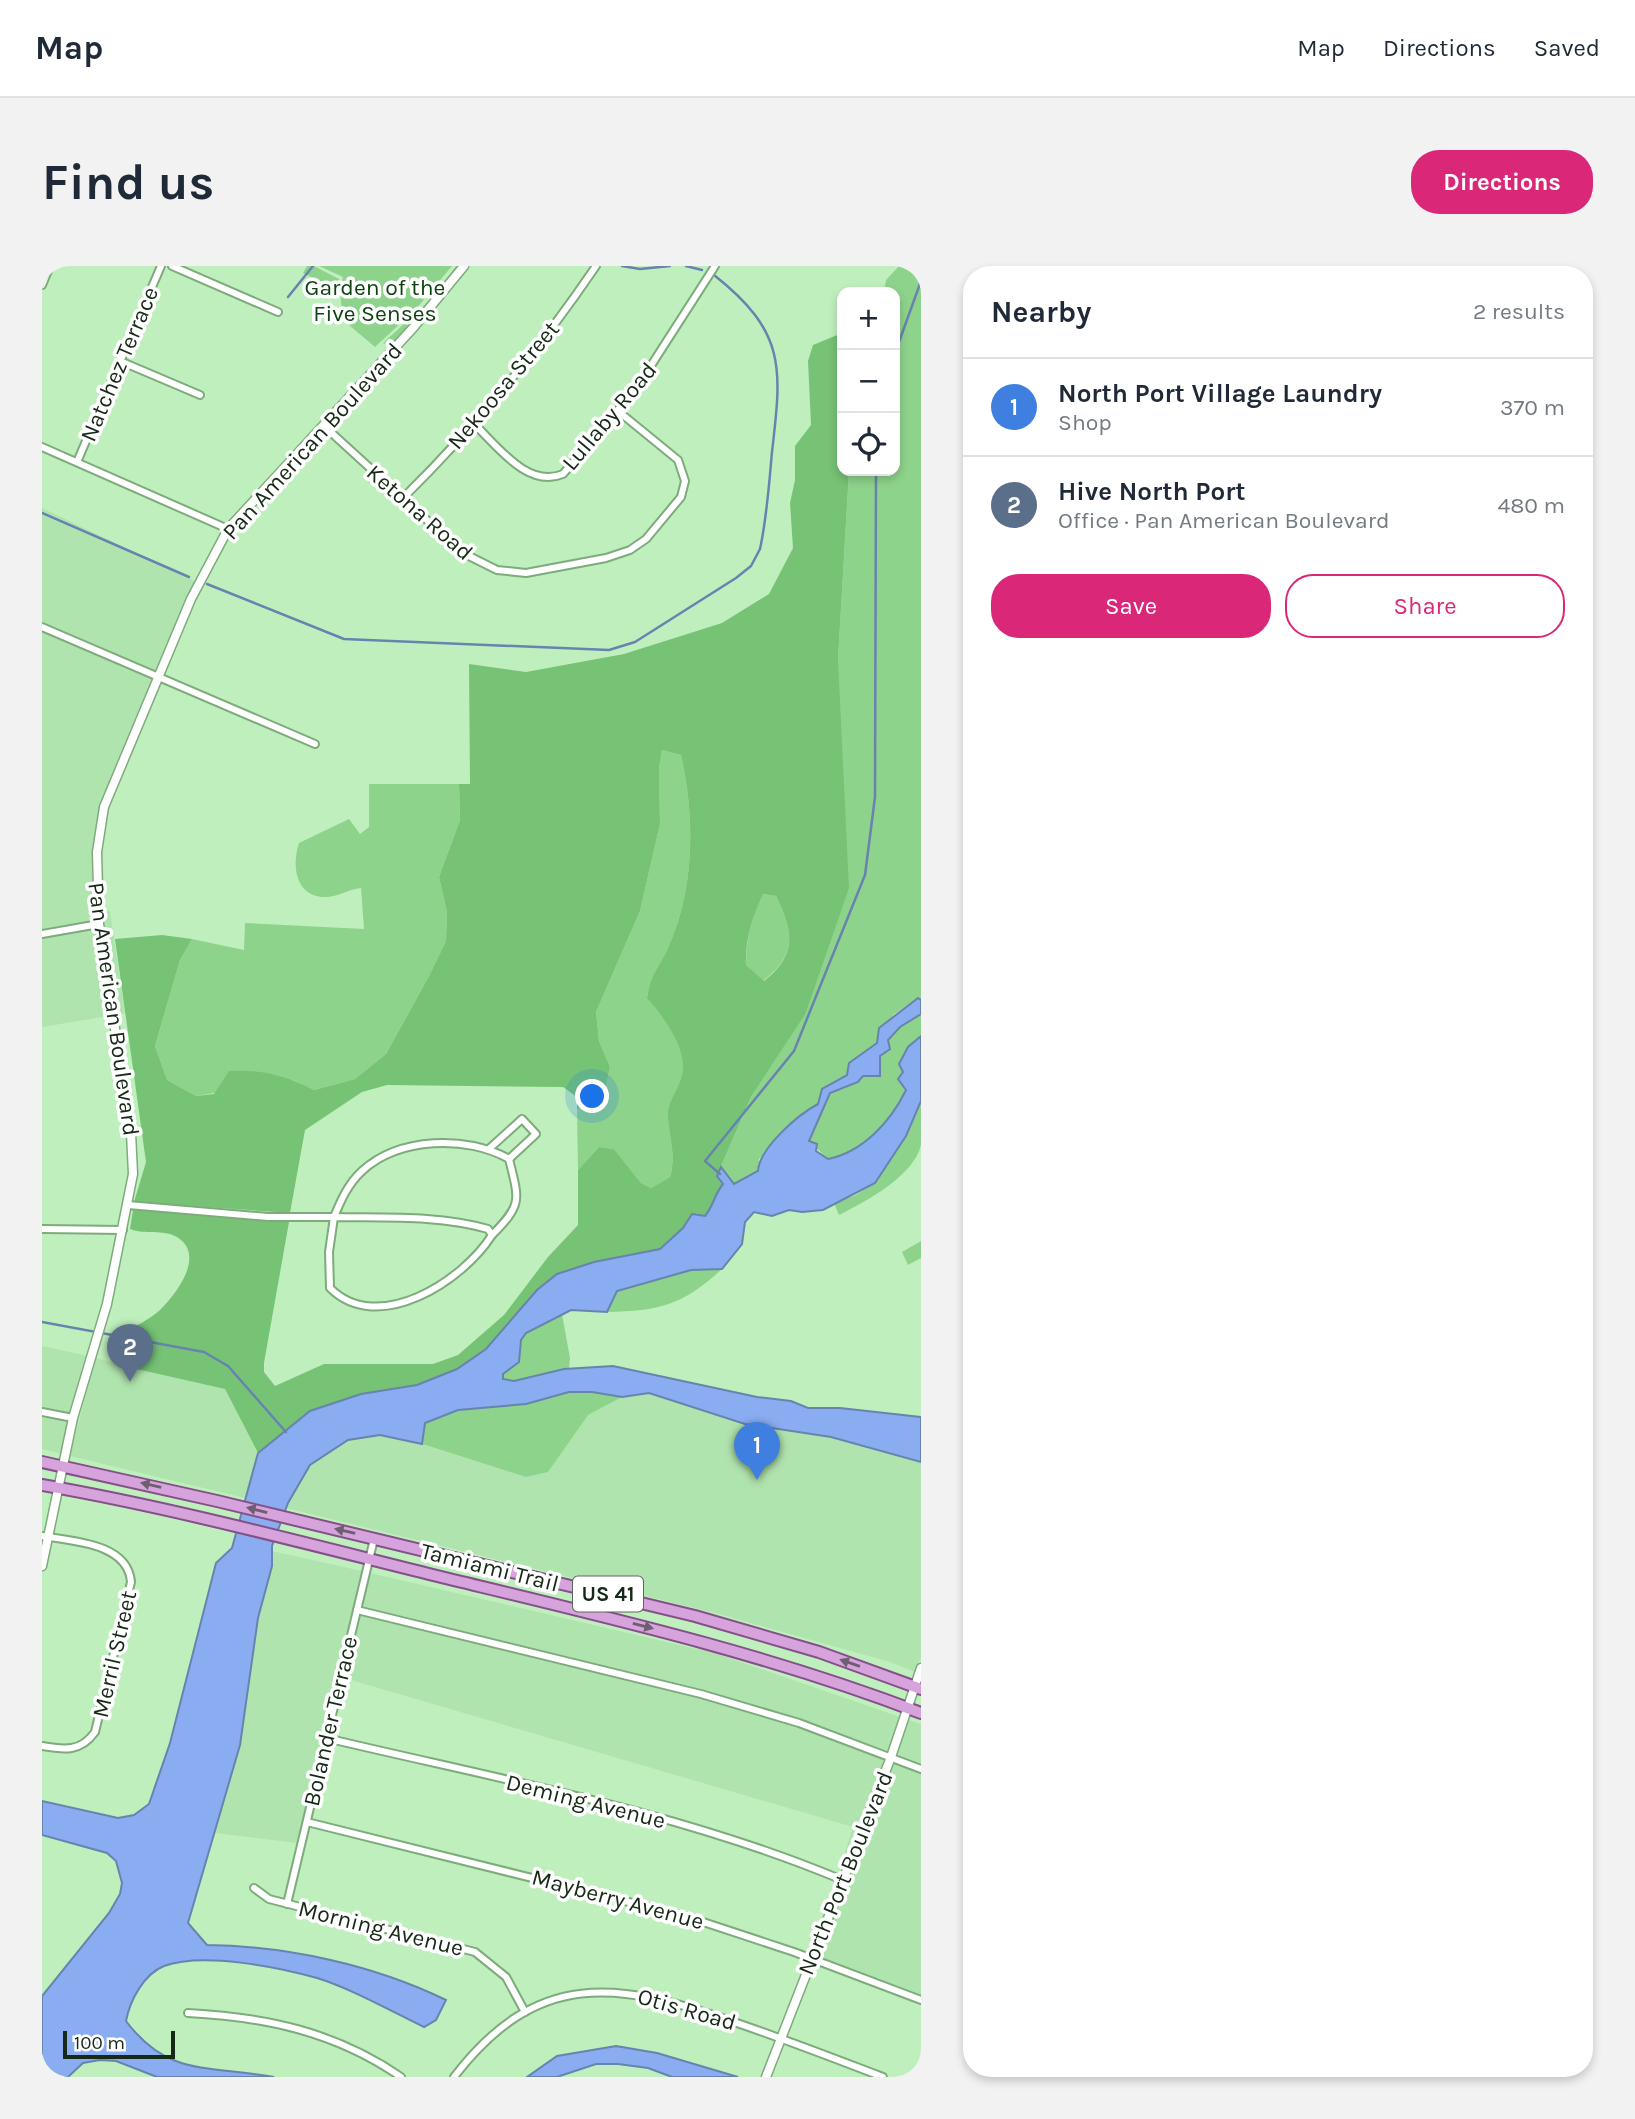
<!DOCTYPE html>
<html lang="en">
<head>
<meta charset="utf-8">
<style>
  :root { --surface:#fff; --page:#f2f2f3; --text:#1f2937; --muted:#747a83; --line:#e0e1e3; --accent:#db2777 }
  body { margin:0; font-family:Karla,sans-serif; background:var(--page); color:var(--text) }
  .controls { position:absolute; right:21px; top:21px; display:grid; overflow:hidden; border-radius:14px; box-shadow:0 4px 10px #0003 }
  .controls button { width:63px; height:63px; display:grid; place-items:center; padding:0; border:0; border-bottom:2px solid var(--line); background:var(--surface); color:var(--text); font:35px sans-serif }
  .scale { position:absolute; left:21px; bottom:18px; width:112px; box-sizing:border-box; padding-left:7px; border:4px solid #162816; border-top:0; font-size:19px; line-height:24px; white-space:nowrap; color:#162816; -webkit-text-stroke:5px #fff; paint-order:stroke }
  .you { position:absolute; left:551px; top:831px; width:24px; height:24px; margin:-18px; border:5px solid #fff; border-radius:50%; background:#1a73e8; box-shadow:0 0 0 10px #1a73e833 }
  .badge { display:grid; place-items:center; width:46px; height:46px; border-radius:50%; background:var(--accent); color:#fff; font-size:23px; font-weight:700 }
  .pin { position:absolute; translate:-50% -58px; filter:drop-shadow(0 2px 4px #0008) }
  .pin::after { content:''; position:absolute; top:37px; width:24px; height:21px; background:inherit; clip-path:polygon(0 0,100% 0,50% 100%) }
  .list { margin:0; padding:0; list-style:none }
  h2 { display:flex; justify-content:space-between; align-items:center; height:91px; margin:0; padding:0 28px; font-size:30px }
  h2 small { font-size:23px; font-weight:400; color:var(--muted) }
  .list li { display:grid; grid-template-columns:46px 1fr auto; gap:21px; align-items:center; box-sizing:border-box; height:98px; padding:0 28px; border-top:2px solid var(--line) }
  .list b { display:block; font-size:26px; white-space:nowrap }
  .list p { margin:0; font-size:23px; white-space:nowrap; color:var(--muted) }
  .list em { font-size:23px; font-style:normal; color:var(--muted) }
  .actions { display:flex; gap:14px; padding:21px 28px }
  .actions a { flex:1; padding:16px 0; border:2px solid var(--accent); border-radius:28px; text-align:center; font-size:24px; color:var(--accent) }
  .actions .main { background:var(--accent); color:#fff }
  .icon { flex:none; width:38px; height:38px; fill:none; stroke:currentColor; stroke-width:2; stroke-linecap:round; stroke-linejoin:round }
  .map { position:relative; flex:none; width:879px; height:1811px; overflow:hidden; border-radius:28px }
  header { display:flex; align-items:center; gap:42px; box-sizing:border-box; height:98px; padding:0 35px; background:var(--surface); border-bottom:2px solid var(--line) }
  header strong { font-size:33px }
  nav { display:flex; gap:38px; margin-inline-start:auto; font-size:24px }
  .intro { display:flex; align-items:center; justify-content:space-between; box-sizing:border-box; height:168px; padding:0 42px }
  h1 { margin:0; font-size:49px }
  .button { padding:18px 32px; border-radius:28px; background:var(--accent); color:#fff; font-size:24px; font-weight:700 }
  main { display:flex; gap:42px; padding:0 42px }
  aside { flex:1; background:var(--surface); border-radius:28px; box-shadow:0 4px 10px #0003 }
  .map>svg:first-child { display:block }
  .built { fill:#b0e4ae }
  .green { fill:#8ed38c }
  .forest { fill:#76c375; fill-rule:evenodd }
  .water { fill:#8aacf0; stroke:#6784af; stroke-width:2 }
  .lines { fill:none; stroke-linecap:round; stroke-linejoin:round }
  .stream { stroke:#6784af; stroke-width:2.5 }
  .minor-casing { stroke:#7eab7c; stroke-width:10 }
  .tertiary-casing { stroke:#7eab7c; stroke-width:11 }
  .primary-casing { stroke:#835088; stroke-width:14 }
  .minor { stroke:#fff; stroke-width:6 }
  .tertiary { stroke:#fff; stroke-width:8 }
  .primary { stroke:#d7a3dc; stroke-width:10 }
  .oneway { fill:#6d5f6f }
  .labels { text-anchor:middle; stroke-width:7; stroke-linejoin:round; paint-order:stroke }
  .shield { fill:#fff; stroke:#5c685c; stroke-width:2 }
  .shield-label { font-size:21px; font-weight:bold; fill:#162816 }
  .park-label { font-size:23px; fill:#0d4310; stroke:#fff }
  .street-label { font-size:23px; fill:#162816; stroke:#fff }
</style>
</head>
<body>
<header>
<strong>Map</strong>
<nav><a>Map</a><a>Directions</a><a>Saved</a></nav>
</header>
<div class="intro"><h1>Find us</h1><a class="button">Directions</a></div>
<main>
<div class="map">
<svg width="879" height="1811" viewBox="0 0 879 1811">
  <rect width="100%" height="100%" fill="#c0efbe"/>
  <g class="built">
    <path d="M0 242 153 315 113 405 0 356Z"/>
    <path d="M0 366 110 413 58 540 51 585 53 655 0 663Z"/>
    <path d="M60 644 68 645 83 747 75 749Z"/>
    <path d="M53 663 67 750 0 761V672Z"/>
    <path d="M0 1080 46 1090 29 1147 0 1142Z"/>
    <path d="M53 1092 183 1123 216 1187 203 1232 28 1190Z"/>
    <path d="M607 1126 703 1158 789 1171 879 1196V1391L873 1406 848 1396 673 1347 244 1242 268 1199 306 1174 338 1169 369 1175 484 1211 530 1170 546 1149 580 1131Z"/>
    <path d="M0 1151 27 1155 20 1188 0 1183Z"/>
    <path d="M230 1285 320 1305 255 1577 173 1567 198 1479 216 1352 230 1300Z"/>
    <path d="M328 1307 676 1388 858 1451 847 1485 758 1453 660 1423 320 1340Z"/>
    <path d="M318 1349 658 1432 756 1462 843 1493 796 1608 811 1561 302 1412Z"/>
    <path d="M866 1454 879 1458V1498L854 1488Z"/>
    <path d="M851 1496 879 1507V1730L774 1689Z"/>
  </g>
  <g class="green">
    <path d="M265 0H272L297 13 295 32 293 23 261 7Z"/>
    <path d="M277 0H410L375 42 333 81 301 54 298 25 301 11Z"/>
    <path d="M414 0H417L348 82 341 77 387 35Z"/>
    <path d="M857 0H879V734L875 732 851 749 835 777 807 797 806 809 780 823 776 838 765 844 717 893 716 905 692 918 679 901 709 831 763 749 796 394 807 205H853V26H842L844 14Z"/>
    <path d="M620 484 639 489C653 552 653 622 626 682 616 705 610 704 605 731 621 750 649 787 640 813 634 828 624 837 626 853 628 875 634 889 628 911L609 922 599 917 572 883 557 881 536 904 535 844 563 825 568 801 557 775 554 746 598 645 618 558 617 503Z"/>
    <path d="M327 518H417L418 554 397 611 405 646 404 675 387 710 344 788 313 813 272 824 251 814 154 830 125 814 113 780 138 694 150 673 202 684 203 657 322 663 319 622C307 623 298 630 286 631 254 633 249 601 257 577L307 553 318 568 327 561Z"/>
    <path d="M720 628 734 630C751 665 756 688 721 715L704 699C704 674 709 651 720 628Z"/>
    <path d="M879 748V770L861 806 864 824C849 855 821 886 786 893L767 875 788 827 803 822 838 790 846 774 858 761Z"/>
    <path d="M879 835C879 848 879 866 879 879 872 910 823 936 797 949L792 937 814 929 833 917 864 870Z"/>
    <path d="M879 975V992L866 999 860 986Z"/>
    <path d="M680 1003C641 1039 618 1045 565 1046L575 1025 649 1004Z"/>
    <path d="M520 1048 528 1092 527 1103 472 1115 461 1113V1108L477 1096 479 1074 484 1067Z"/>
    <path d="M527 1126H550L580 1131 546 1149 506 1206 484 1211 380 1178 383 1157 416 1144Z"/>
  </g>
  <path class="forest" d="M800 67V205H807L796 394 807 622 763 749 709 831 675 910 681 918C673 929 672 939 664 950L650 949 641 962 618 983 552 996 495 1024 444 1083 415 1103 375 1119 319 1128 268 1145 216 1187 183 1123 77 1099 82 1068C94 1059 107 1054 118 1044 135 1027 164 989 135 971 121 963 103 969 88 963L91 944 247 956 222 1097V1106L233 1120 282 1098H391L416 1089 462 1049 506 991 536 959V904L557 881 572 883 599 917 609 922 628 911C634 889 628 876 626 853 624 837 634 828 639 813 649 787 621 750 605 732 609 706 616 704 626 682 653 622 653 552 639 489L620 484 617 503 618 558 598 645 554 746 557 775 568 801 563 825 535 844V831L521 821 345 819 320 826 263 864 248 947 92 936 104 896 73 673 120 669 150 673 138 694 113 780 125 814 154 830 172 828 187 805C218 803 245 810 272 824L313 813 344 788 387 710 404 675 405 646 397 611 418 554 417 518H428L427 398 484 406 582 388 680 357 727 328 751 282 748 237 753 214V180L769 159 766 95 771 79ZM721 628 734 630C751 665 756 688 722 715L704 699C703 674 710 651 721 628Z"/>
  <g class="water">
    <path d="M876 732 879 734V748L858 761 846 774 848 783 838 790V810H821L816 816 788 827 767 875 775 878 774 885 786 893C821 886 849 855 864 824L856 813 861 806 857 798 866 781 879 770V835L864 870 833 917 781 944 760 946 747 944 730 950 712 946 703 956 700 978 680 1003 649 1004 575 1025 565 1046 529 1044 484 1067 479 1074 477 1096 461 1108V1113L472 1115 522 1103 571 1100 715 1131 749 1135 766 1142H798L879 1151V1196L789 1171 703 1158 607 1127 580 1131 550 1126H527L484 1138 416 1144 383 1157 380 1178 338 1169 306 1174 268 1199 246 1237 230 1280V1300L216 1352 198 1479 146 1657 165 1679C245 1680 332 1699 404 1734L394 1754 382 1761C351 1746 308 1722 275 1712 236 1701 161 1686 122 1700 102 1708 88 1734 84 1755 126 1811 165 1799 232 1811H115L74 1795 58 1794 41 1797 26 1811H0V1730L67 1647 78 1628 80 1617 74 1595 65 1587 0 1569V1535L76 1552 92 1549 107 1538 128 1477 174 1297 190 1282 216 1187 268 1145 319 1128 375 1119 415 1103 444 1083 495 1024 515 1008 552 996 618 983 641 962 650 948 663 950C672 939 672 929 681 918L675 910 679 901 692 918 716 905C717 883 755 849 776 838L780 823 805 809 807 797 835 777 837 762Z"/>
    <path d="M574 1780 615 1787 696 1811H630L606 1802 576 1798H554L515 1811H485L515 1790Z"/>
  </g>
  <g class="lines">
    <g class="stream">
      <path d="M580 0 598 3 628 0"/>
      <path d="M644 0 660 4"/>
      <path d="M246 31 271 0"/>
      <path d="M853 87 879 15"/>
      <path d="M0 247 147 311"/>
      <path d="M165 318 302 373 567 384 593 376 694 312 709 300 718 283C725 251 727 218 730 186 740 101 744 66 672 9"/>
      <path d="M678 908 663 895 752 785 823 609 833 531 834 205"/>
      <path d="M0 1056 162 1086 186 1100 244 1166"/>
    </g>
    <defs>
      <g id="minor">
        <path d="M130 0 236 46"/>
        <path d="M0 19 8 0"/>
        <path d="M78 95 158 129"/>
        <path d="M431 157C455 179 485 223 521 208L594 123 673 0"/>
        <path d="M282 160 421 287 455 304 484 307 564 292 588 284 604 273 639 231 643 215 636 194 576 145"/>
        <path d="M0 181 186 263"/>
        <path d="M35 196 119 0"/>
        <path d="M361 232C433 161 497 84 554 0"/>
        <path d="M0 361 273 478"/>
        <path d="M0 668 57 658"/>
        <path d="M448 882 480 853 494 868 467 893"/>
        <path d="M86 939 226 951H292C299 934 306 918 320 905 357 871 425 869 467 893 477 934 481 938 450 969"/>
        <path d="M292 951C343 952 397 949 446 963L450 969C421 1015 336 1070 288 1022L287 986Z"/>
        <path d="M0 963 81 964"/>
        <path d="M0 1146 31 1152"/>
        <path d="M0 1270C30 1275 86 1277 89 1316L53 1466C39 1486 22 1484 0 1480"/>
        <path d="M315 1344 659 1428 757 1457 879 1503"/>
        <path d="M284 1472C456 1513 635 1545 798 1613"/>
        <path d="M265 1556 643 1650 752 1686 879 1734"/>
        <path d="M212 1622 227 1633 433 1686 464 1711 483 1746"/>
        <path d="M245 1638 332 1273"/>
        <path d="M146 1747C224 1751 294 1766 359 1811"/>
        <path d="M412 1811C495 1703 575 1715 692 1756 742 1773 791 1792 841 1811"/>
      </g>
      <g id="tertiary">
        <path d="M0 1300 31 1152 65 1038 91 908 89 867 57 658 55 586 62 541 149 333 186 263 371 62 422 0"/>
        <path d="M724 1811 849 1491 879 1402"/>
      </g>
      <g id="primary">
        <path d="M0 1196 175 1235 653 1350 777 1386 879 1423"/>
        <path d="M0 1219C131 1242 262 1277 391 1309 556 1349 720 1386 879 1447"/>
      </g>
    </defs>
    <use href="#minor" class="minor-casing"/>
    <use href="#tertiary" class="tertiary-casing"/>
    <use href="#primary" class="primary-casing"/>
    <use href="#minor" class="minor"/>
    <use href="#tertiary" class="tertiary"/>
    <use href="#primary" class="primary"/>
  </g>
  <defs><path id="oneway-solid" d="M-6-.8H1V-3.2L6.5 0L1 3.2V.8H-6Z" transform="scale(1.75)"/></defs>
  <g class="oneway">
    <use href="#oneway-solid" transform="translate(109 1219) rotate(-167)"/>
    <use href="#oneway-solid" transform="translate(215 1244) rotate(-166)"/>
    <use href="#oneway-solid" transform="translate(303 1265) rotate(-167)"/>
    <use href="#oneway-solid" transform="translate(601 1360) rotate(14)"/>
    <use href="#oneway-solid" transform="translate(808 1397) rotate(-161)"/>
  </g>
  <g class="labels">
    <rect class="shield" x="531" y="1310.5" width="70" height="35" rx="5"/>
    <g class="shield-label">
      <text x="566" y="1335">US 41</text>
    </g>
    <g class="park-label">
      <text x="333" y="29">Garden of the<tspan x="333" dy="26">Five Senses</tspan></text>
    </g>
    <g class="street-label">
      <text transform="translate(77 98) rotate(-67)" y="8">Natchez Terrace</text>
      <text transform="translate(461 119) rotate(-50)" y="8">Nekoosa Street</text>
      <text transform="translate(567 150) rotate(-50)" y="8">Lullaby Road</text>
      <text transform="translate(270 175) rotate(-48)" y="8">Pan American Boulevard</text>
      <text transform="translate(378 246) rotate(41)" y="8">Ketona Road</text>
      <text transform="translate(72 743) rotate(82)" y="8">Pan American Boulevard</text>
      <text transform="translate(448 1301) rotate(14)" y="8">Tamiami Trail</text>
      <text transform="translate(72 1388) rotate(-77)" y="8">Merril Street</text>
      <text transform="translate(288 1455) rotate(-77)" y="8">Bolander Terrace</text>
      <text transform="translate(544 1535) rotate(14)" y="8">Deming Avenue</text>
      <text transform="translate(803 1607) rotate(-68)" y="8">North Port Boulevard</text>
      <text transform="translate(576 1633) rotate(15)" y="8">Mayberry Avenue</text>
      <text transform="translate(339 1662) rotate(14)" y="8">Morning Avenue</text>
      <text transform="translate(645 1743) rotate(16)" y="8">Otis Road</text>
    </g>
  </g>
</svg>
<div class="controls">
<button>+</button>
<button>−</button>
<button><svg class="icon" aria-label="locate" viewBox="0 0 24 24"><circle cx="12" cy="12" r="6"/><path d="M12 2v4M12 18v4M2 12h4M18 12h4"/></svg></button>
</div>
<div class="scale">100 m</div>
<div class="you"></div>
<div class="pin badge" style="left:715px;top:1214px;background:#3f7fe0">1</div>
<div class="pin badge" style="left:88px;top:1116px;background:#5c6f8a">2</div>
</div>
<aside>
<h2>Nearby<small>2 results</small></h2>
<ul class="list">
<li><span class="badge" style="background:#3f7fe0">1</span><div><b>North Port Village Laundry</b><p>Shop</p></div><em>370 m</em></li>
<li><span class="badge" style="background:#5c6f8a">2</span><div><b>Hive North Port</b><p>Office · Pan American Boulevard</p></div><em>480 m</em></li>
</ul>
<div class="actions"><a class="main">Save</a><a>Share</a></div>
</aside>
</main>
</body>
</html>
